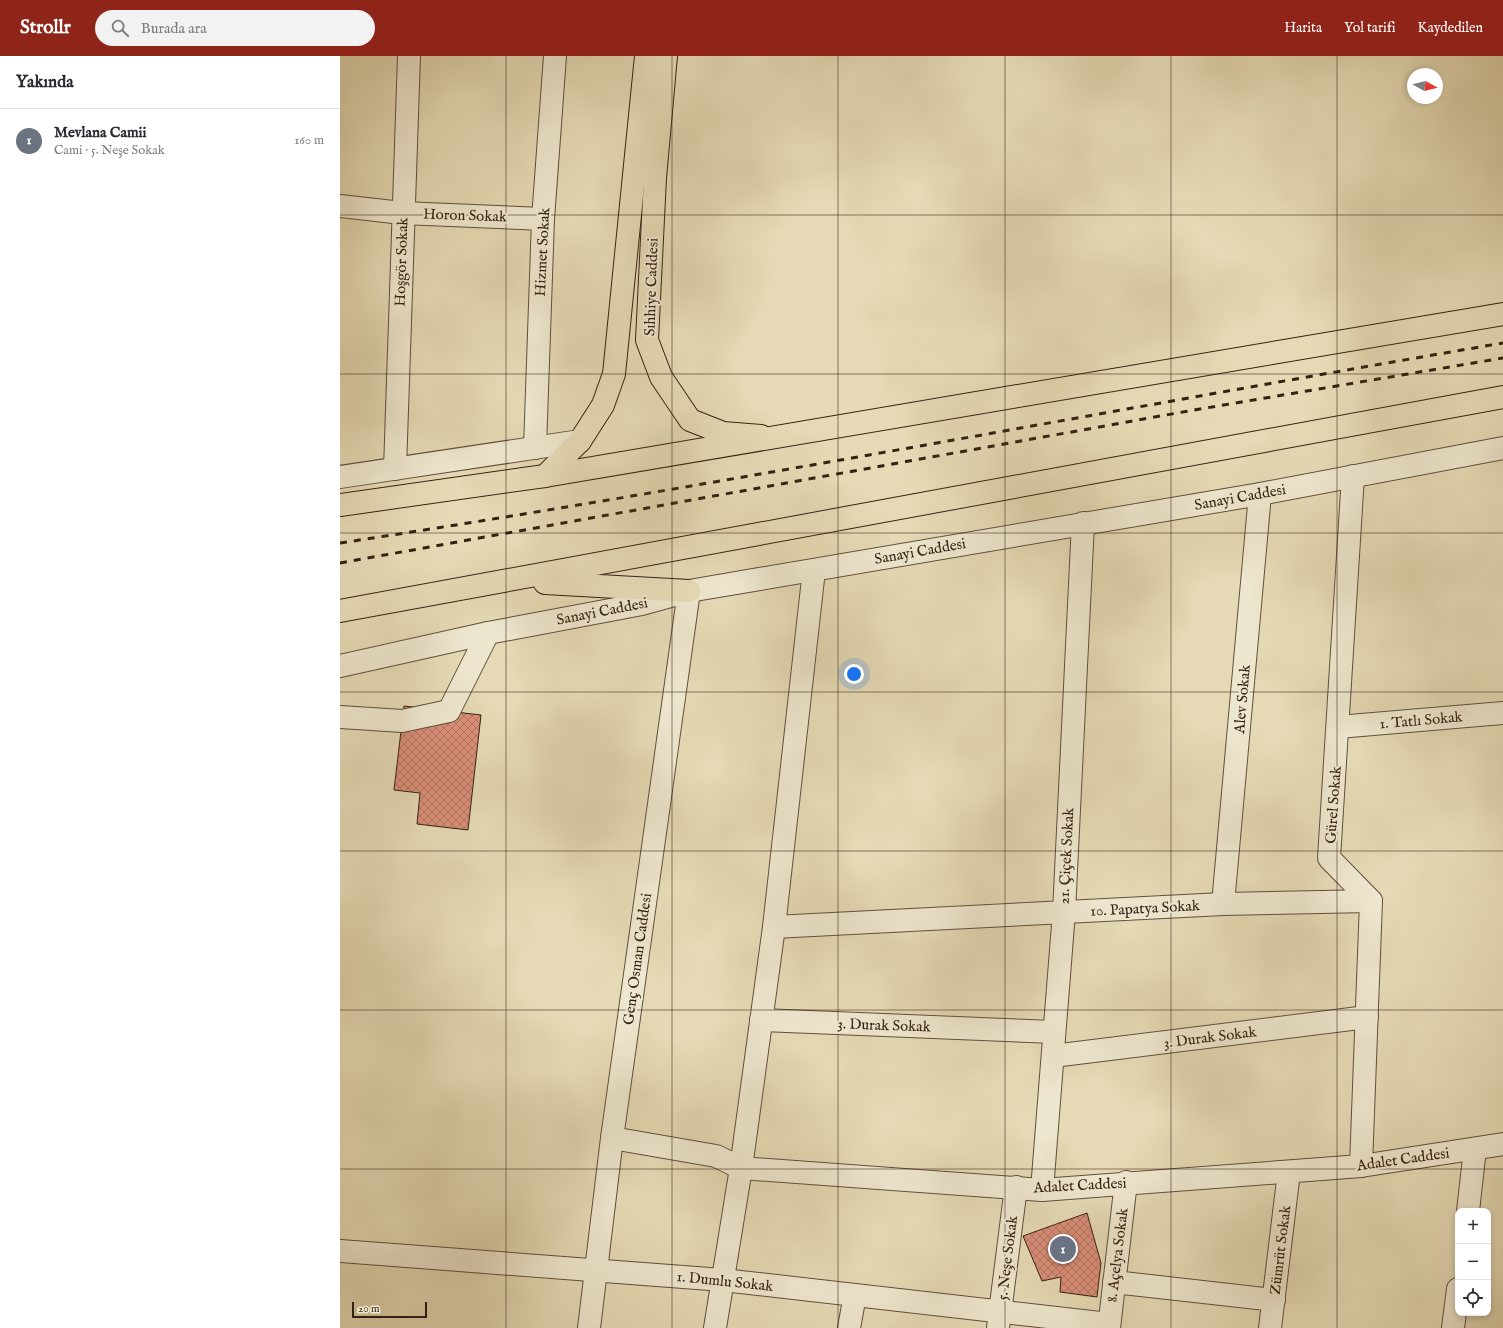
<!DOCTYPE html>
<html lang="tr">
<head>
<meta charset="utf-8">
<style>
  :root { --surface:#fff; --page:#f2f2f3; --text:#2b2b33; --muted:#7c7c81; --line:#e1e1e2; --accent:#8f2418 }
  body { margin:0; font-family:"IM FELL English",serif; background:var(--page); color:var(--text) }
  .controls { position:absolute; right:12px; bottom:12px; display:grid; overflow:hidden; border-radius:8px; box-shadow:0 2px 6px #0003 }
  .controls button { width:36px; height:36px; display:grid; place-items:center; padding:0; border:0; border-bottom:1px solid var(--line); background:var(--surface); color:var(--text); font:20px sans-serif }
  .compass { position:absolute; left:1067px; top:12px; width:36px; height:36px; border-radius:50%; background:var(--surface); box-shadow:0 2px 6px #0003; rotate:98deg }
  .scale { position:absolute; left:12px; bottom:10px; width:75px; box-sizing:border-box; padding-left:4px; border:2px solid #352113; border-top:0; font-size:11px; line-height:14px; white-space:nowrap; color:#352113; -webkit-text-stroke:3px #eee7cf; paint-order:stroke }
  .you { position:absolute; left:514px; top:618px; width:14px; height:14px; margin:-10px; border:3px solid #fff; border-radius:50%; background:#1a73e8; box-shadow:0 0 0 6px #1a73e833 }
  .badge { display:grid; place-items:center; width:26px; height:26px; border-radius:50%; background:var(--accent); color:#fff; font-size:13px; font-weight:700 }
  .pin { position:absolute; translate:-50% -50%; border:2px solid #fff; box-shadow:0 1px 4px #0006 }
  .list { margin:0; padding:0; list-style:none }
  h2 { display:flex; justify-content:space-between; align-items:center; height:52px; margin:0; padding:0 16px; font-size:17px }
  h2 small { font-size:13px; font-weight:400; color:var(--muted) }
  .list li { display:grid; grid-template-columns:26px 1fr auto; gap:12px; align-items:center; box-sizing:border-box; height:64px; padding:0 16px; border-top:1px solid var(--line) }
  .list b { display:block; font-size:15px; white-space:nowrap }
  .list p { margin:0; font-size:13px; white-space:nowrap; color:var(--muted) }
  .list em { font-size:13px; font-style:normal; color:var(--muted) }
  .icon { flex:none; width:22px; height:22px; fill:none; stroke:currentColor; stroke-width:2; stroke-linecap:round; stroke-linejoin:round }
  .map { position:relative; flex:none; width:1163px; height:1272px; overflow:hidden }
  header { display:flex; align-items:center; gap:24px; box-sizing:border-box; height:56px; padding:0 20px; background:var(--accent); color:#fff }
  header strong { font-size:19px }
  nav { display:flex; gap:22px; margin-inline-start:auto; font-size:14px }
  .search { width:280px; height:36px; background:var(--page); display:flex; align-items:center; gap:10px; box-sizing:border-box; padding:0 14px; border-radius:22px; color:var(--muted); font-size:15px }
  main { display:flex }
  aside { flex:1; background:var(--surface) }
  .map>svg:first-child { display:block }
  .building { fill:url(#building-cross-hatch); stroke:#352113 }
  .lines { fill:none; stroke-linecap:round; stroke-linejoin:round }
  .minor-casing { stroke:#614f3c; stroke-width:24 }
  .major-casing { stroke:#352113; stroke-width:24 }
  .highway-casing { stroke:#352113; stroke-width:24 }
  .minor { stroke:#eee7cf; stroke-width:22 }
  .major { stroke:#e5dab5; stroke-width:22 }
  .highway { stroke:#e5dab5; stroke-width:22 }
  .rail { stroke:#352113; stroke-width:3; stroke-dasharray:7 7; stroke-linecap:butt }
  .grid { fill:none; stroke:#352113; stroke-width:1; stroke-opacity:0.55 }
  .labels { text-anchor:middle; stroke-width:4; stroke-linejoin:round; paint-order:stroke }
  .street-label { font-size:15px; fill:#352113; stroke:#eee7cf }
</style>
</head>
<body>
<header>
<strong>Strollr</strong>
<div class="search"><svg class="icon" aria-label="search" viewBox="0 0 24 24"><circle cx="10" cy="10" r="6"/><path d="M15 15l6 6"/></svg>Burada ara</div>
<nav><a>Harita</a><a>Yol tarifi</a><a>Kaydedilen</a></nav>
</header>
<main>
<aside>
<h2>Yakında<small></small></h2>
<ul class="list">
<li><span class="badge" style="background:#6b7280">1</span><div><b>Mevlana Camii</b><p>Cami · 5. Neşe Sokak</p></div><em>160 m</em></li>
</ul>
</aside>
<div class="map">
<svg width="1163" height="1272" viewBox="0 0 1163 1272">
  <defs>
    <pattern id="building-cross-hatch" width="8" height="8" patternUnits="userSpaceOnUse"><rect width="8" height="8" fill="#db8f79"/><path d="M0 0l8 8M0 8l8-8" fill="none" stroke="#b27462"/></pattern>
  </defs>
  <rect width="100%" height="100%" fill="#e5dab5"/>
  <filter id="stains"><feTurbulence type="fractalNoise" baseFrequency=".005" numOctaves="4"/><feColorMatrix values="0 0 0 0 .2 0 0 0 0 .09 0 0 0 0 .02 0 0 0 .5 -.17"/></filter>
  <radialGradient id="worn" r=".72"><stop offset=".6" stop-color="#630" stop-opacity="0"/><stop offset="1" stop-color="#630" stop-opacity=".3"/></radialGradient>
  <g class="building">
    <path d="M64 650 141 659 128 774 77 768 80 737 54 734Z"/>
    <path d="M747 1157 761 1207 757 1241 720 1236 721 1221 702 1225 683 1180Z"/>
  </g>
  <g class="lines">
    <defs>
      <g id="minor">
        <path d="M0 150 62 157 203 163"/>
        <path d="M195 392 203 163 215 0"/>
        <path d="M55 413 69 0"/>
        <path d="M1013 420 989 802 1031 845 1021 1110"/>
        <path d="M0 421 240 385"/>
        <path d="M0 610 148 577 302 548 349 535 920 438 1163 392"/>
        <path d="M0 661 62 665 109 655 148 577"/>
        <path d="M998 671 1163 657"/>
        <path d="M883 848 920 438"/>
        <path d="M434 871 883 848 1031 845"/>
        <path d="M421 964 714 976"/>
        <path d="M713 1000 1027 961"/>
        <path d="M272 1082 376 1100 401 1112 702 1134 1021 1110 1163 1088"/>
        <path d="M702 1134 724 856 743 467"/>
        <path d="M1128 1155 1135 1093"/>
        <path d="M0 1195 383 1224 769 1268"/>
        <path d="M774 1226 934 1244"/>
        <path d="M249 1272 272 1082 349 535"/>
        <path d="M375 1272 401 1112 434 871 474 514"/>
        <path d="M509 1272 515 1239"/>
        <path d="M658 1272 676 1131"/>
        <path d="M769 1272 786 1126"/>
        <path d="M930 1272 949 1116"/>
        <path d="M1113 1272 1118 1233"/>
      </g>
      <g id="major">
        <path d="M326 0 315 122 307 284 321 321 350 364 383 377 421 380"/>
        <path d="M205 420 240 385 263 349 274 318 306 0"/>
      </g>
      <g id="highway">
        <path d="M0 449 205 420 1163 258"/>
        <path d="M205 527 349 535"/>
        <path d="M0 555 1163 341"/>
      </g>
    </defs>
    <use href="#minor" class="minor-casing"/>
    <use href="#major" class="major-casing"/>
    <use href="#highway" class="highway-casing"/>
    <use href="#minor" class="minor"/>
    <use href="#major" class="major"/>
    <use href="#highway" class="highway"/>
    <g class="rail">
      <path d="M0 487C389 428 775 353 1163 287"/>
      <path d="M0 507 854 354 1163 302"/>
    </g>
  </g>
  <path class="grid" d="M166 0V1272M332 0V1272M498 0V1272M665 0V1272M831 0V1272M997 0V1272M0 159H1163M0 318H1163M0 477H1163M0 636H1163M0 795H1163M0 954H1163M0 1113H1163"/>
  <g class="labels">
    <g class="street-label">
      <text transform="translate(125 159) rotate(2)" y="5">Horon Sokak</text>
      <text transform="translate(202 196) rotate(-87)" y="5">Hizmet Sokak</text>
      <text transform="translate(61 206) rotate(-88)" y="5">Hoşgör Sokak</text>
      <text transform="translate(311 231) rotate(-88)" y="5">Sıhhiye Caddesi</text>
      <text transform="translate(900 441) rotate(-10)" y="5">Sanayi Caddesi</text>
      <text transform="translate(580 495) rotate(-10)" y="5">Sanayi Caddesi</text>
      <text transform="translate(262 555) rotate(-11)" y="5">Sanayi Caddesi</text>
      <text transform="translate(902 643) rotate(-85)" y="5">Alev Sokak</text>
      <text transform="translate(1081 664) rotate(-5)" y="5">1. Tatlı Sokak</text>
      <text transform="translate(993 749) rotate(-86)" y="5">Gürel Sokak</text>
      <text transform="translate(726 800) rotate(-87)" y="5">21. Çiçek Sokak</text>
      <text transform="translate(805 852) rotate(-3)" y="5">10. Papatya Sokak</text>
      <text transform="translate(297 903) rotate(-82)" y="5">Genç Osman Caddesi</text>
      <text transform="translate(544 969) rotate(2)" y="5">3. Durak Sokak</text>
      <text transform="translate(870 981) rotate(-7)" y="5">3. Durak Sokak</text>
      <text transform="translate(1063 1103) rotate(-8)" y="5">Adalet Caddesi</text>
      <text transform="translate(740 1129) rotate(-3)" y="5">Adalet Caddesi</text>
      <text transform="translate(940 1194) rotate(-83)" y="5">Zümrüt Sokak</text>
      <text transform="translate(777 1199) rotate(-83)" y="5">8. Açelya Sokak</text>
      <text transform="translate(667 1202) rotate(-83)" y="5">5. Neşe Sokak</text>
      <text transform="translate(385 1225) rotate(6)" y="5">1. Dumlu Sokak</text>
    </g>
  </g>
  <rect width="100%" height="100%" filter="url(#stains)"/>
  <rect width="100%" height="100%" fill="url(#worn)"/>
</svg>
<div class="controls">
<button>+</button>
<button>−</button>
<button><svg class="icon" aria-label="locate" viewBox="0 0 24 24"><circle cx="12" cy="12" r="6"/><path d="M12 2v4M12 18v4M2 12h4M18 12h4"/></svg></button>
</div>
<svg class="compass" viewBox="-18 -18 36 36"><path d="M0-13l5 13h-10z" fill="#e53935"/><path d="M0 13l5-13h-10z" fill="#7c7c81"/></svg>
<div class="scale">20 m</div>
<div class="you"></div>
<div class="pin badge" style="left:723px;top:1193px;background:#6b7280">1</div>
</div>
</main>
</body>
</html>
